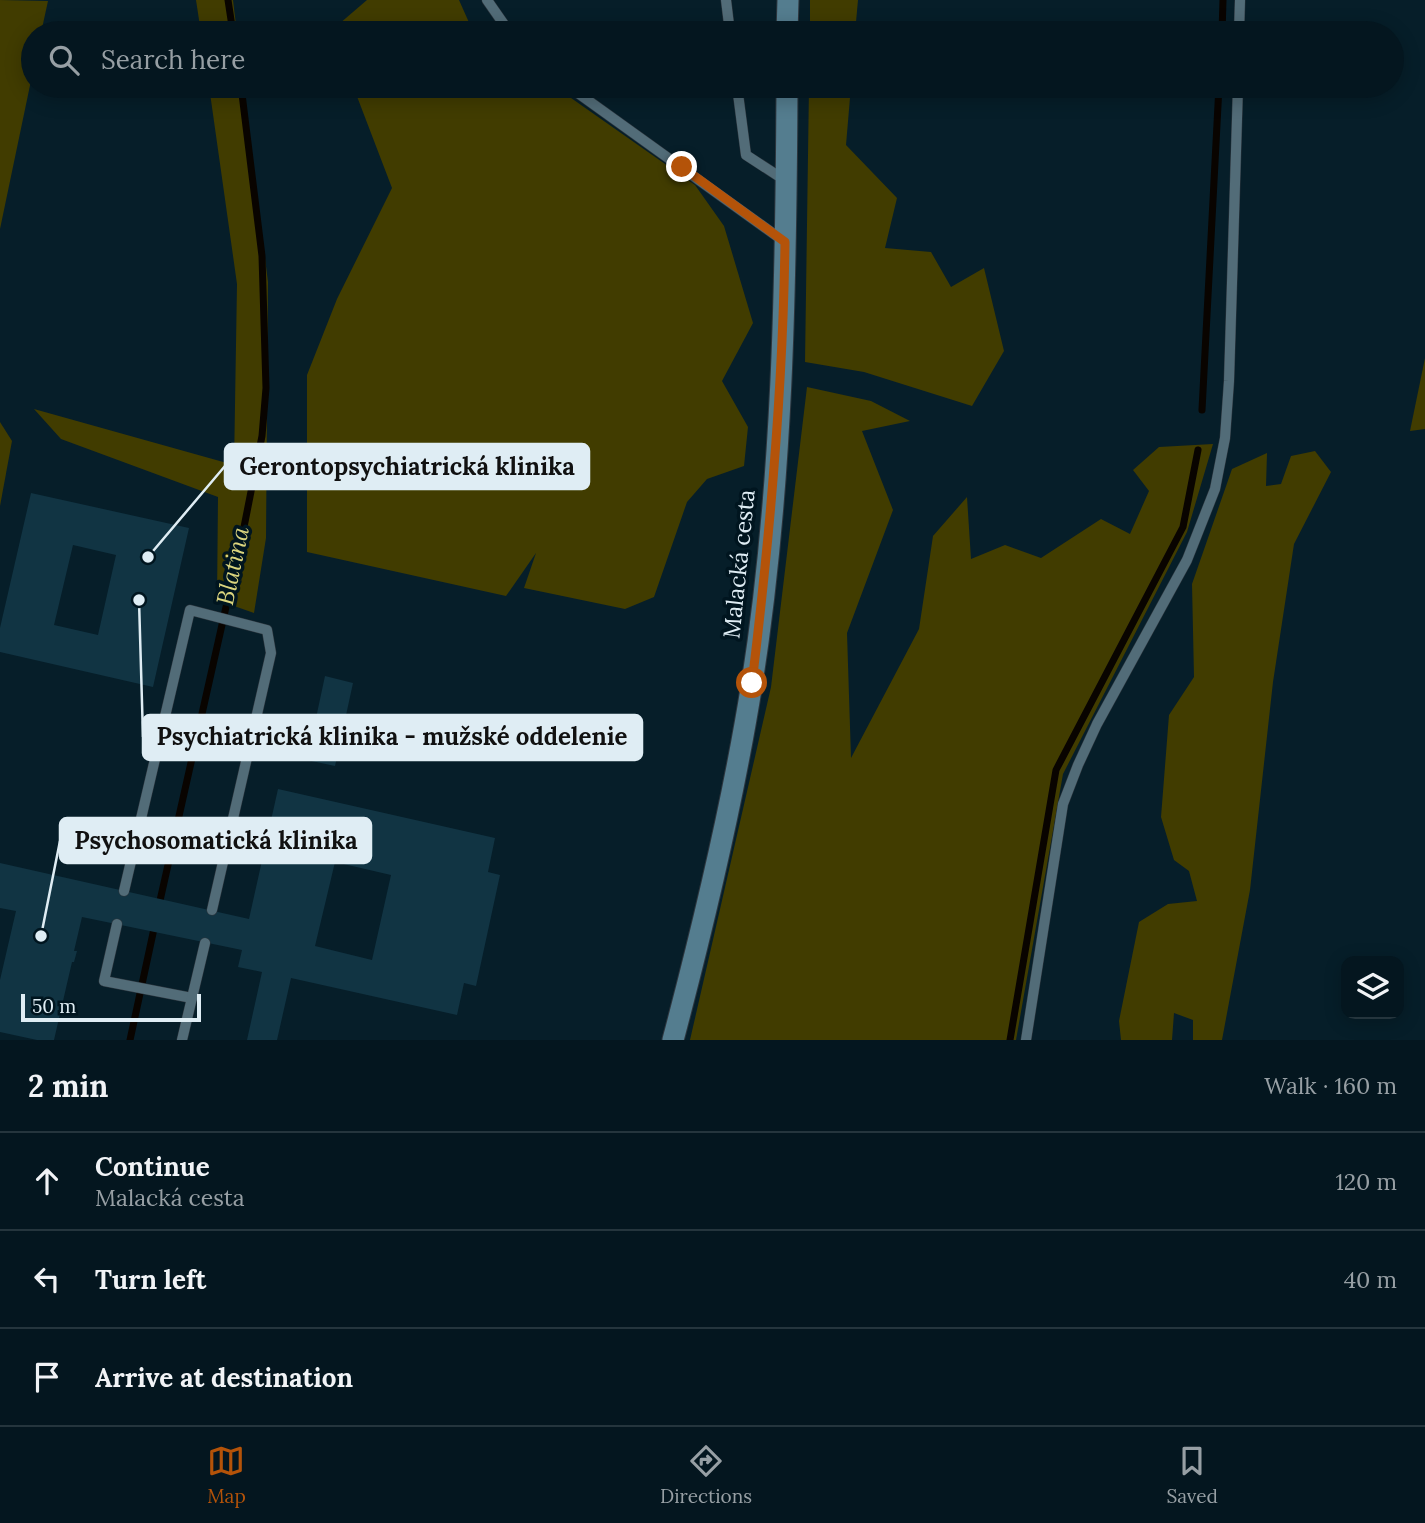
<!DOCTYPE html>
<html lang="en">
<head>
<meta charset="utf-8">
<style>
  :root { --surface:#04161f; --page:#12232c; --text:#f1f3f6; --muted:#979fa4; --line:#25353d; --accent:#b45309 }
  body { margin:0; font-family:Lora,serif; background:var(--page); color:var(--text) }
  .controls { position:absolute; right:21px; bottom:21px; display:grid; overflow:hidden; border-radius:14px; box-shadow:0 4px 18px #0003 }
  .controls button { width:63px; height:63px; display:grid; place-items:center; padding:0; border:0; border-bottom:2px solid var(--line); background:var(--surface); color:var(--text); font:35px sans-serif }
  .scale { position:absolute; left:21px; bottom:18px; width:180px; box-sizing:border-box; padding-left:7px; border:4px solid #dfedf4; border-top:0; font-size:19px; line-height:24px; white-space:nowrap; color:#dfedf4; -webkit-text-stroke:5px #00151f; paint-order:stroke }
  .stop { position:absolute; width:21px; height:21px; margin:-16px; border:5px solid #b45309; border-radius:50%; background:#fff }
  .stop.end { background:#b45309; border-color:#fff; box-shadow:0 2px 7px #0008 }
  .list { margin:0; padding:0; list-style:none }
  h2 { display:flex; justify-content:space-between; align-items:center; height:91px; margin:0; padding:0 28px; font-size:30px }
  h2 small { font-size:23px; font-weight:400; color:var(--muted) }
  .list li { display:grid; grid-template-columns:46px 1fr auto; gap:21px; align-items:center; box-sizing:border-box; height:98px; padding:0 28px; border-top:2px solid var(--line) }
  .list b { display:block; font-size:26px; white-space:nowrap }
  .list p { margin:0; font-size:23px; white-space:nowrap; color:var(--muted) }
  .list em { font-size:23px; font-style:normal; color:var(--muted) }
  .icon { flex:none; width:38px; height:38px; fill:none; stroke:currentColor; stroke-width:2; stroke-linecap:round; stroke-linejoin:round }
  .map { position:relative; flex:none; width:1425px; height:1040px; overflow:hidden }
  .search { position:absolute; background:var(--surface); box-shadow:0 4px 18px #0003; left:21px; right:21px; top:21px; height:77px; display:flex; align-items:center; gap:18px; box-sizing:border-box; padding:0 24px; border-radius:38px; color:var(--muted); font-size:26px }
  .sheet { height:385px; background:var(--surface) }
  nav { display:flex; justify-content:space-around; align-items:center; box-sizing:border-box; height:98px; border-top:2px solid var(--line); background:var(--surface); font-size:19px; color:var(--muted) }
  nav a { display:grid; justify-items:center; gap:4px }
  nav .on { color:var(--accent) }
  .map>svg:first-child { display:block }
  .green { fill:#413c00 }
  .lines { fill:none; stroke-linecap:round; stroke-linejoin:round }
  .stream { stroke:#090400; stroke-width:7 }
  .building { fill:#113443; fill-rule:evenodd }
  .service-casing { stroke:#2d363e; stroke-width:11 }
  .secondary-casing { stroke:#2d363e; stroke-width:23 }
  .service { stroke:#526c78; stroke-width:10 }
  .secondary { stroke:#547d8f; stroke-width:21 }
  .route { stroke:#b45309; stroke-width:9 }
  .labels { text-anchor:middle; stroke-width:7; stroke-linejoin:round; paint-order:stroke }
  .street-label { font-size:23px; fill:#dfedf4; stroke:#00151f }
  .water-label { font-size:24px; font-style:italic; fill:#dbd57e; stroke:#00151f }
  .leader { fill:none; stroke:#dfedf4; stroke-width:2.5 }
  .callout-dot { fill:#dfedf4; stroke:#00151f; stroke-width:2.5 }
  .callout { fill:#dfedf4; stroke:#dfedf4; stroke-width:2.5 }
  .callout-label { font-size:24px; text-anchor:middle; font-weight:bold; fill:#111 }
</style>
</head>
<body>
<div class="map">
<svg width="1425" height="1040" viewBox="0 0 1425 1040">
  <rect width="100%" height="100%" fill="#061e29"/>
  <g class="green">
    <path d="M0 0 48 1 41 33H33V71L0 229Z"/>
    <path d="M196 0H233L237 33H201Z"/>
    <path d="M367 0H459L471 27 480 33H333L332 30Z"/>
    <path d="M810 0H858L855 33H810Z"/>
    <path d="M209 86H243L268 282 266 538 254 613 217 600 218 497 61 439 34 409 234 465 237 284Z"/>
    <path d="M353 86H554L695 185 724 226 753 323 722 381 748 427 744 466 707 479 687 502 654 597 625 609 524 588 536 553 506 596 307 552V375L337 299 392 188Z"/>
    <path d="M809 86H851L846 145 897 198 885 248 931 252 951 287 984 268 1004 351 972 406 864 372 805 362Z"/>
    <path d="M1425 358V429L1410 431Z"/>
    <path d="M807 387 871 401 910 421 862 431 893 510 847 633 851 758 919 629 933 536 967 497 971 559 1005 545 1041 558 1101 519 1130 534 1149 491 1133 470 1159 447 1213 444 1187 532 1063 774 1016 1040H690L771 687Z"/>
    <path d="M0 422 12 441 0 506Z"/>
    <path d="M1315 451 1331 472 1294 544 1273 682 1250 890 1222 1040H1193V1020L1174 1013 1172 1040H1121L1119 1021 1139 922 1168 904 1197 901 1189 871 1174 860 1161 817 1169 715 1194 677 1192 584 1232 469 1267 453 1266 486 1281 484 1291 456Z"/>
  </g>
  <g class="lines">
    <g class="stream">
      <path d="M228 0 233 33"/>
      <path d="M1222 33 1223 0"/>
      <path d="M1202 410 1219 86"/>
      <path d="M159 905 244 527 262 436 266 388 262 256 241 86"/>
      <path d="M130 1040 155 924"/>
      <path d="M1010 1040 1056 770 1183 527 1198 450"/>
    </g>
  </g>
  <g class="building">
    <path d="M31 493 189 528 153 687 0 652V628ZM73 545 116 555 98 635 54 625Z"/>
    <path d="M325 676 353 683 335 766 307 760Z"/>
    <path d="M278 789 495 838 488 872 500 875 476 986 464 983 457 1015 291 978 277 1040H247L262 972 238 967 242 950 82 917 74 951H77L74 962H72L54 1040H37L0 1032V980L16 911 0 908V863L249 919ZM335 862 391 875 372 960 315 946Z"/>
  </g>
  <g class="lines">
    <defs>
      <g id="service">
        <path d="M487 0 510 33"/>
        <path d="M726 0 730 33"/>
        <path d="M1239 33 1240 0"/>
        <path d="M568 86 785 242"/>
        <path d="M737 86 746 155 786 181"/>
        <path d="M124 891 190 610 267 630 271 653 212 910"/>
        <path d="M117 924 104 981 192 998"/>
        <path d="M182 1040 205 943"/>
        <path d="M1026 1040 1063 804 1078 765 1097 724 1187 560 1215 489 1225 438 1229 381 1238 86"/>
      </g>
      <g id="secondary">
        <path d="M787 33 788 0"/>
        <path d="M673 1040C704 923 733 803 752 683 783 486 786 285 787 86"/>
      </g>
    </defs>
    <use href="#service" class="service-casing"/>
    <use href="#secondary" class="secondary-casing"/>
    <use href="#service" class="service"/>
    <use href="#secondary" class="secondary"/>
  </g>
  <g class="lines">
    <path class="route" d="M682 167 785 242C783 390 770 536 752 683"/>
  </g>
  <g class="labels">
    <g class="street-label">
      <text transform="translate(739 564) rotate(-84)" y="8">Malacká cesta</text>
    </g>
    <g class="water-label">
      <text transform="translate(233 566) rotate(-78)" y="8">Blatina</text>
    </g>
  </g>
  <path class="leader" d="M148 557L225 466M139 600L143 737M41 936L60 841"/>
  <g class="callout-dot">
    <circle cx="148" cy="557" r="7"/>
    <circle cx="139" cy="600" r="7"/>
    <circle cx="41" cy="936" r="7"/>
  </g>
  <g class="callout">
    <rect x="225" y="444" width="364" height="45" rx="7"/>
    <rect x="143" y="715" width="499" height="45" rx="7"/>
    <rect x="60" y="818" width="311" height="45" rx="7"/>
  </g>
  <g class="callout-label">
    <text x="407" y="475">Gerontopsychiatrická klinika</text>
    <text x="392" y="745">Psychiatrická klinika - mužské oddelenie</text>
    <text x="216" y="849">Psychosomatická klinika</text>
  </g>
</svg>
<div class="controls">
<button><svg class="icon" aria-label="layers" viewBox="0 0 24 24"><path d="M12 4l9 5-9 5-9-5zM3 14l9 5 9-5"/></svg></button>
</div>
<div class="scale">50 m</div>
<div class="stop" style="left:752px;top:683px"></div>
<div class="stop end" style="left:682px;top:167px"></div>
<div class="search"><svg class="icon" aria-label="search" viewBox="0 0 24 24"><circle cx="10" cy="10" r="6"/><path d="M15 15l6 6"/></svg>Search here</div>
</div>
<section class="sheet">
<h2>2 min<small>Walk · 160 m</small></h2>
<ul class="list">
<li><svg class="icon" aria-label="ahead" viewBox="0 0 24 24"><path d="M12 20V5M6 11l6-6 6 6"/></svg><div><b>Continue</b><p>Malacká cesta</p></div><em>120 m</em></li>
<li><svg class="icon" aria-label="left" viewBox="0 0 24 24"><path d="M17 20v-9H6M10 6l-5 5 5 5"/></svg><div><b>Turn left</b></div><em>40 m</em></li>
<li><svg class="icon" aria-label="arrive" viewBox="0 0 24 24"><path d="M6 21V4h12l-3 4 3 4H6"/></svg><div><b>Arrive at destination</b></div></li>
</ul>
</section>
<nav>
<a class="on"><svg class="icon" aria-label="map" viewBox="0 0 24 24"><path d="M3 6l6-2 6 2 6-2v14l-6 2-6-2-6 2zM9 4v14M15 6v14"/></svg>Map</a>
<a><svg class="icon" aria-label="directions" viewBox="0 0 24 24"><path d="M12 3l9 9-9 9-9-9zM9 14v-3h6M13 9l2 2-2 2"/></svg>Directions</a>
<a><svg class="icon" aria-label="saved" viewBox="0 0 24 24"><path d="M7 4h10v16l-5-4-5 4z"/></svg>Saved</a>
</nav>
</body>
</html>
